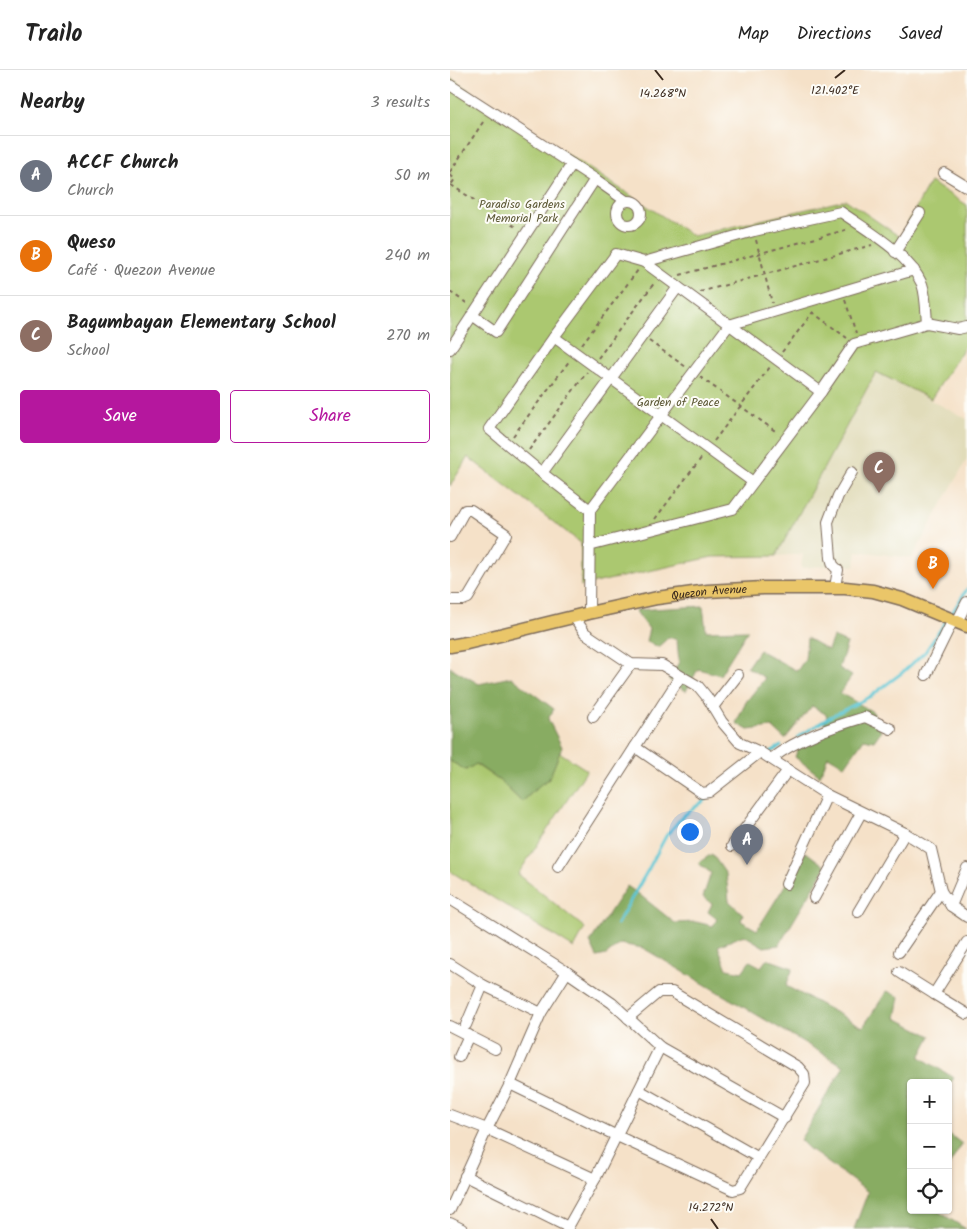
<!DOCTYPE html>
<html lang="en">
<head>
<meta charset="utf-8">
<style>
  :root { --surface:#fff; --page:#f2f2f2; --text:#222; --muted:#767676; --line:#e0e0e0; --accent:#b5179e }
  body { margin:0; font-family:Kalam,sans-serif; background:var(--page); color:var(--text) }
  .controls { position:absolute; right:15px; bottom:15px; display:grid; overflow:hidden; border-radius:5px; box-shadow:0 1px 4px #0004 }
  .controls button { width:45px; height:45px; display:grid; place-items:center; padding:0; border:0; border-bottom:1px solid var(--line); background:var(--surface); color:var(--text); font:25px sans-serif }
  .you { position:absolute; left:239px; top:761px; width:18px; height:18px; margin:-12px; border:4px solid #fff; border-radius:50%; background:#1a73e8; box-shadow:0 0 0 8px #1a73e833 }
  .badge { display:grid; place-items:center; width:32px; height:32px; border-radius:50%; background:var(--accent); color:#fff; font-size:16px; font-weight:700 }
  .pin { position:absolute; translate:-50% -41px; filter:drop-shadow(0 1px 2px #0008) }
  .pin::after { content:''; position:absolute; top:26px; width:18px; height:15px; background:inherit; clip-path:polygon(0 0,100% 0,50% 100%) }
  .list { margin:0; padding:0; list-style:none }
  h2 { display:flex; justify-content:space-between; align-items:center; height:65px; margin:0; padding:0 20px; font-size:21px }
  h2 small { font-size:16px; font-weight:400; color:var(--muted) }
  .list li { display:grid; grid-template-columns:32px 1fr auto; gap:15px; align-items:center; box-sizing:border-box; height:80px; padding:0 20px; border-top:1px solid var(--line) }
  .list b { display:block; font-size:19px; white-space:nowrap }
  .list p { margin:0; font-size:16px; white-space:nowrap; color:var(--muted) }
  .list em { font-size:16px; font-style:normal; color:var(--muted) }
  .actions { display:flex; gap:10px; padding:15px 20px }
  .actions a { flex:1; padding:11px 0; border:1px solid var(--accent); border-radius:5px; text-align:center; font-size:18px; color:var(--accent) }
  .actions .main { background:var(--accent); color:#fff }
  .icon { flex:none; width:28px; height:28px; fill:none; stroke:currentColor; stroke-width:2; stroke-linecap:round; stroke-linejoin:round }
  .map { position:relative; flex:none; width:517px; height:1159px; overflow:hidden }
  header { display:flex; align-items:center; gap:30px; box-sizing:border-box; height:70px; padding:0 25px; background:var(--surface); border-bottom:1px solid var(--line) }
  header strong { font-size:24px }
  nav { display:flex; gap:28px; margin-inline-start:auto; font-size:18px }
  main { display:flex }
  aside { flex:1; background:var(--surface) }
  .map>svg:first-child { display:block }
  .built { fill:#e1dcba }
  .green { fill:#abc86f; stroke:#737946 }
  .forest { fill:#88ac62; stroke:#626b40 }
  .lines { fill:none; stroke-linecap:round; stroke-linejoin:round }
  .stream { stroke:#59c5d3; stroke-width:3 }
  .minor-casing { stroke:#7c6a5a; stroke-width:12 }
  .major-casing { stroke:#7c6a5a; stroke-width:15 }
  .path { stroke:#7c6a5a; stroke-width:2; stroke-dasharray:4 4; stroke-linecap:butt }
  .minor { stroke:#fff; stroke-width:10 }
  .major { stroke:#eac669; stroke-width:12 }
  .ticks { fill:none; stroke:#3b2a1e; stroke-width:2 }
  .labels { text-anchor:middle; stroke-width:4; stroke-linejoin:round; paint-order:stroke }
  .park-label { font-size:12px; fill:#5d5936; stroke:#fdfcf7 }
  .street-label { font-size:12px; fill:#3b2a1e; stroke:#fdfcf7 }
  .ticks-label { font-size:12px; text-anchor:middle; fill:#3b2a1e; stroke:#fdfcf7; stroke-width:4; stroke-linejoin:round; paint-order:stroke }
</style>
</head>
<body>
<header>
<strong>Trailo</strong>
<nav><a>Map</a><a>Directions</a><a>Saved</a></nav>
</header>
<main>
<aside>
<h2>Nearby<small>3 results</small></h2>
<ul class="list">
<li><span class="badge" style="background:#6b7280">A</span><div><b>ACCF Church</b><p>Church</p></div><em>50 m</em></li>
<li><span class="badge" style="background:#e8710a">B</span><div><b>Queso</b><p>Café · Quezon Avenue</p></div><em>240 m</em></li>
<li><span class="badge" style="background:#8d6e63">C</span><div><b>Bagumbayan Elementary School</b><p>School</p></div><em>270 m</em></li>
</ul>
<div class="actions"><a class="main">Save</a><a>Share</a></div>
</aside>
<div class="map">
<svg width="517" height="1159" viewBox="0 0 517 1159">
  <rect width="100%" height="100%" fill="#fdfcf7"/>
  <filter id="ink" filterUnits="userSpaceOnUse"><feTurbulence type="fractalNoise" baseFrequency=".02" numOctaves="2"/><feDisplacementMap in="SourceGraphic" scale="10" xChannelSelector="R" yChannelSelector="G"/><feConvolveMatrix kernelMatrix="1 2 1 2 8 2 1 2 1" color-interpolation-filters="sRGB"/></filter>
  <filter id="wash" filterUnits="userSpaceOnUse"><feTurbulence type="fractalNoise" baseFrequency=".0096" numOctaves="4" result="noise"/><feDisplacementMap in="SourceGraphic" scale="20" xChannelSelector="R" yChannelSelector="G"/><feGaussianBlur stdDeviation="1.12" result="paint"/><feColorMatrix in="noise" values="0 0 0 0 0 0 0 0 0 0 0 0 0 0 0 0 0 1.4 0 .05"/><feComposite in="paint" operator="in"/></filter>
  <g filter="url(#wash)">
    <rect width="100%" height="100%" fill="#f5e1c8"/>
    <path class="built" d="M427 302 517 349V389L462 488 407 481 405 496 381 495 351 498 353 484 326 486Z"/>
    <g class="green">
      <path d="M0 8 243 166 396 130 450 167 480 112 517 135V273L481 329 426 302 326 486 262 487 131 516V473L18 387 0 416Z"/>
      <path d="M109 682 137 700 68 804 135 858 124 878 0 801V691L16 700 25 694 50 711 72 732 91 714 99 709Z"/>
    </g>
    <g class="forest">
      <path d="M253 536 256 561 298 560 270 605 248 599 236 621 219 610 229 592 227 570 219 567 208 577 196 571 199 559 185 540Z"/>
      <path d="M383 567 397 573 389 598 402 606 390 623 423 642 431 661 424 671 414 669 395 696 378 686 370 706 345 687 350 673 374 657 377 645 362 636 335 669 322 657 298 660 286 653 296 632 315 608 297 597 309 580 347 601 355 589 357 568 378 580Z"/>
      <path d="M0 597 29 614 61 607 104 639 98 649 112 677 99 709 91 714 72 732 50 711 26 694 16 700 0 691Z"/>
      <path d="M356 782 376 797 329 875 314 877 294 865 268 876 277 899 292 902 300 891 311 897 317 889 343 898 336 916 413 957 437 921 450 927 446 948 481 966 470 987 504 1008 498 1017V1013H461V1140H486L516 1159H404L418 1122 358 1078 350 1070 394 996 193 878 170 874 156 885 147 887 140 872 177 816 190 825 225 853 246 852 263 856 267 849 258 842 262 834 253 827 261 803 248 793 262 784 276 804 279 831 293 844 291 851 307 860Z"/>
      <path d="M498 1063 512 1074 498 1097Z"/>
    </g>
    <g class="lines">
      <g class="stream">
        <path d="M500 546 517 519"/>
        <path d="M348 667 380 647 421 626 453 602 475 582 496 551"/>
        <path d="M317 684 331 676"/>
        <path d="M167 854 198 800 216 766 233 746 262 725"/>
      </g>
    </g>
  </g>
  <g filter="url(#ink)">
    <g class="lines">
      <defs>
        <g id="minor">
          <path d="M0 15 122 94 0 279"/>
          <path d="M494 103 517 117"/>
          <path d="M145 109 176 131"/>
          <circle cx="179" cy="143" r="12"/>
          <path d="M445 182 470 143"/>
          <path d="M194 192 371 322"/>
          <path d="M22 245 46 262 145 109 122 94"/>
          <path d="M477 253 508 259 517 257"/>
          <path d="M104 267 303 412"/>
          <path d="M92 403 228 217"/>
          <path d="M140 440 279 255 464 200"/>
          <path d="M0 467 15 440H21L56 464 18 528 13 530H0"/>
          <path d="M385 517 388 500 383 495 381 488 378 452 388 426 402 402"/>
          <path d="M139 543 140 440 92 403 39 359 104 267 166 184 194 192 304 161 391 142C418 161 458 183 472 214 476 225 476 241 477 253L404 274 371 322 283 439 139 476"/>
          <path d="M124 547 135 563 181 594 212 595 248 616 257 627 272 652 290 673 310 682 377 725 455 763 481 779 491 821 501 836 517 847"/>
          <path d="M507 552 517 532"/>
          <path d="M476 605 503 550"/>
          <path d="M263 637 288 605"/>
          <path d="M143 647 181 594"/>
          <path d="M185 677 252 723 259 722 310 682"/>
          <path d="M321 689C348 668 382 657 415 647L441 659"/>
          <path d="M282 776 338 700"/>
          <path d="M108 797 230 607"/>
          <path d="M336 814 377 725"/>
          <path d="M364 828 411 743"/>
          <path d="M0 829 117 902 162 933 210 977 335 1048"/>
          <path d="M501 836 517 798"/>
          <path d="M408 842 455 763"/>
          <path d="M517 872 484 924 517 944"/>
          <path d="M449 882 491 821"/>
          <path d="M0 894 33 915 91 943"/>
          <path d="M449 902 484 924"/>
          <path d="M16 955 33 915"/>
          <path d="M0 956 45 979"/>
          <path d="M9 987 19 965"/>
          <path d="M60 1014 165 1065 283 1120 290 1118 355 1013 354 1004 348 997 222 922H209L178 948"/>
          <path d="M189 1020 309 1088"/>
          <path d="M0 1045 37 1059 145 1109"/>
          <path d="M15 1106 118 1157"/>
          <path d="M0 1140 37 1059 60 1014 91 943 117 902"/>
          <path d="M0 1153 12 1159"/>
          <path d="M117 1159 145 1109 210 977"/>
        </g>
        <g id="major">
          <path id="s1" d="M0 576 17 573 139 543 207 528 258 521 313 518H395L423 521 452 529 517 556"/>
        </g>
      </defs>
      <use href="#minor" class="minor-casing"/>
      <use href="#major" class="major-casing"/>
      <g class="path">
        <path d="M0 102 35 49"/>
        <path d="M0 105 5 109 0 116"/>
        <path d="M1 115 67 158"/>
        <path d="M306 170 322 233"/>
        <path d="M230 205 399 159"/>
        <path d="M0 222 18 234"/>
        <path d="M250 222 422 175"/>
        <path d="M395 230 406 263"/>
        <path d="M362 242 397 268"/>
        <path d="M199 271 236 297"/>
        <path d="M132 274 188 200"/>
        <path d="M332 282 363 242"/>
        <path d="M148 288 205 212"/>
        <path d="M250 307 328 363"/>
        <path d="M63 366 120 290"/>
        <path d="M264 371 320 297"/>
        <path d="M79 380 137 302"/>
        <path d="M205 449 252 387"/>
      </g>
      <use href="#minor" class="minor"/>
      <use href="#major" class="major"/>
    </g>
  </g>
  <path class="ticks" d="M205 0 213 10M385 8 395 0M261 1149 268 1159"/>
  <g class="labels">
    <g class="park-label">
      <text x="72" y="138">Paradiso Gardens<tspan x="72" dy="14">Memorial Park</tspan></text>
      <text x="228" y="336">Garden of Peace</text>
    </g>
    <g class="street-label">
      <text dy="4" stroke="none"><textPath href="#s1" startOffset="265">Quezon Avenue</textPath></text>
    </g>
  </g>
  <g class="ticks-label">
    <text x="385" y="24">121.402°E</text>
    <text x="213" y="27">14.268°N</text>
    <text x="261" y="1141">14.272°N</text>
  </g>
</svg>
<div class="controls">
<button>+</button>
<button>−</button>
<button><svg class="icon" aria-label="locate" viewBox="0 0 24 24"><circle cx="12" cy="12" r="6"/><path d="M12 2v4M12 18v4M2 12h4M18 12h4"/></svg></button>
</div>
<div class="you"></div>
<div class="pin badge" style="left:297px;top:795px;background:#6b7280">A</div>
<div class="pin badge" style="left:483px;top:519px;background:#e8710a">B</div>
<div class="pin badge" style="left:429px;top:423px;background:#8d6e63">C</div>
</div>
</main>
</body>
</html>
